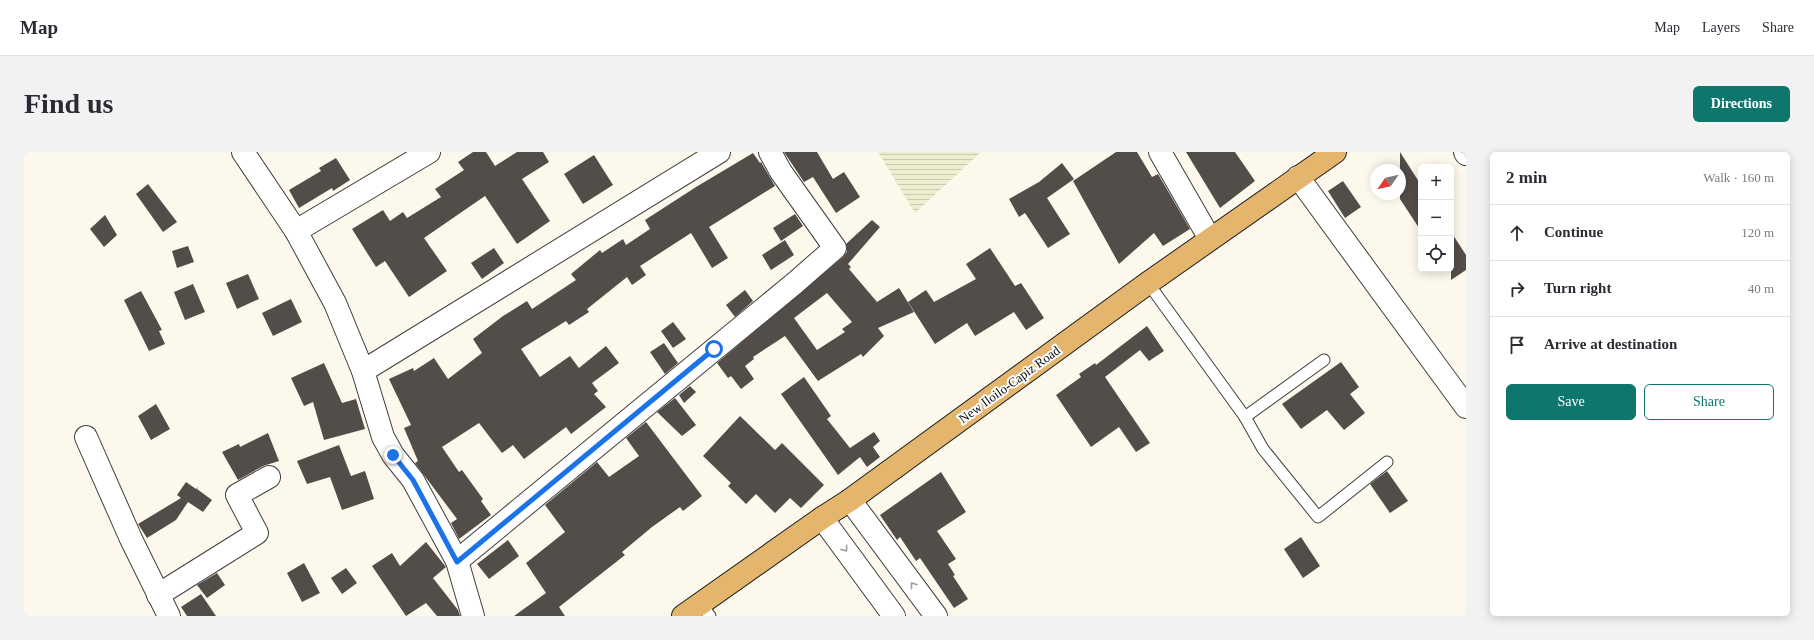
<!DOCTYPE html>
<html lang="en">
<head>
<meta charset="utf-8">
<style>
  :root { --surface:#fff; --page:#f2f2f3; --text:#2b2b33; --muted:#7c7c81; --line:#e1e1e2; --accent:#0f766e }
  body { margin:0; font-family:"Times New Roman",serif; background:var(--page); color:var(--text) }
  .controls { position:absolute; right:12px; top:12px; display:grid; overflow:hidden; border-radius:6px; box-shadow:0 2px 10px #0003 }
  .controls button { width:36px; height:36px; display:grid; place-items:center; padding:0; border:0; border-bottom:1px solid var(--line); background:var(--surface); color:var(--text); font:20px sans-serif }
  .compass { position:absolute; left:1346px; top:12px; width:36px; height:36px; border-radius:50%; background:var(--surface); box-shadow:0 2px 10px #0003; rotate:236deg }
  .stop { position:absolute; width:12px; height:12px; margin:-9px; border:3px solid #1a73e8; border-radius:50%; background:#fff }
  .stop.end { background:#1a73e8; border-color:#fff; box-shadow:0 1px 4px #0008 }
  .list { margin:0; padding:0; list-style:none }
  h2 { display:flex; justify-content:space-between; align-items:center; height:52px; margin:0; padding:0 16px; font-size:17px }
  h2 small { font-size:13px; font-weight:400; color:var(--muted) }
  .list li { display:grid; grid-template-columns:26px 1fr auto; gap:12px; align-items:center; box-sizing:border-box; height:56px; padding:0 16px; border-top:1px solid var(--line) }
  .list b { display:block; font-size:15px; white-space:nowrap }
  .list em { font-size:13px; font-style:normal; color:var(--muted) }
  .actions { display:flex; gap:8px; padding:12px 16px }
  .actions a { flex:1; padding:9px 0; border:1px solid var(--accent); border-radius:6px; text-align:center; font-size:14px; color:var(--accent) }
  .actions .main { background:var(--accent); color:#fff }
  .icon { flex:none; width:22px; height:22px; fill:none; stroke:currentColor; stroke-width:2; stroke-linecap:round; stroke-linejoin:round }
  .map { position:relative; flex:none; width:1442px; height:464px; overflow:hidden; border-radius:6px }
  header { display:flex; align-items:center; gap:24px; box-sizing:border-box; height:56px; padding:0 20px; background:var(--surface); border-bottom:1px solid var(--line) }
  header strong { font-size:19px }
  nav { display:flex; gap:22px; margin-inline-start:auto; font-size:14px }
  .intro { display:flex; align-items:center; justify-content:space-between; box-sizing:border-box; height:96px; padding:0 24px }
  h1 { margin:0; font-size:28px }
  .button { padding:10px 18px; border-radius:6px; background:var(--accent); color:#fff; font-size:14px; font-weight:700 }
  main { display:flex; gap:24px; padding:0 24px }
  aside { flex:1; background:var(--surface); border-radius:6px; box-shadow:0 2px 10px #0003 }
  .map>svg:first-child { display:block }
  .farmland { fill:url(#farmland-rules) }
  .building { fill:#524d49; fill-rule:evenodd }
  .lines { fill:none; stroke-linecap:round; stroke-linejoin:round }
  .service-casing { stroke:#3e3e3e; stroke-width:13 }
  .minor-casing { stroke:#3e3e3e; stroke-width:24 }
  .tertiary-casing { stroke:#3e3e3e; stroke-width:24 }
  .trunk-casing { stroke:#1c1c1c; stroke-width:24 }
  .service { stroke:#fff; stroke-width:11 }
  .minor { stroke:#fff; stroke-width:22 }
  .tertiary { stroke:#fff; stroke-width:22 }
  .trunk { stroke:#e3b56d; stroke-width:22 }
  .oneway { stroke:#9d9d9d }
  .route { stroke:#1a73e8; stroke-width:5 }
  .labels { text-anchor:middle; stroke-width:4; stroke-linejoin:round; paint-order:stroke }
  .street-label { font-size:13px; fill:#0b0b0b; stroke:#fff }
</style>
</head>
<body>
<header>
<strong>Map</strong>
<nav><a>Map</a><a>Layers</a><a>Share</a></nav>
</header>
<div class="intro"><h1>Find us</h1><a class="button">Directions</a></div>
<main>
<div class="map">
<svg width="1442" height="464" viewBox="0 0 1442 464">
  <defs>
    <pattern id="farmland-rules" width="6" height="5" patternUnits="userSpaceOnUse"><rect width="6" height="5" fill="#efedd0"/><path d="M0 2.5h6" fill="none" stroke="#cccab1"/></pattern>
  </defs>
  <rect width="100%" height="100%" fill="#fcf9ec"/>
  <path class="farmland" d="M854 0H957L891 61Z"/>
  <g class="building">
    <path d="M449 0H462L471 14 493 0H519L525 10 498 27 526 69 493 92 461 44 400 86 423 119 385 145 361 109 352 115 328 77 359 58 366 69 379 60 383 66 417 45 411 37 440 18 434 10Z"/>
    <path d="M760 0H793L809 27 820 20 836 45 812 61 789 25 780 30Z"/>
    <path d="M1092 0H1113L1128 25 1134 22 1166 77 1139 94 1130 81 1095 112 1049 29Z"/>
    <path d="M1162 0H1211L1231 29 1196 56Z"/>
    <path d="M1376 0 1397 33V79L1376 47Z"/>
    <path d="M729 1 736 11 737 10 751 34 685 75 704 106 688 116 667 81 616 114 622 123 608 133 603 125 563 157 565 160 545 173 542 169 497 197 516 225 546 204 555 216 582 194 595 211 568 231 574 239 570 242 582 255 547 282 542 275 500 307 489 293 478 301 455 271 418 295 435 320 438 318 459 347 457 349 467 363 435 387 427 371 433 367 391 311 394 309 380 276 387 273 365 227 389 216 390 219 410 206 424 227 458 201 449 187 479 164 503 149 508 157 552 128 547 122 576 98 578 101 599 87 602 93 626 77 621 68 672 35Z"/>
    <path d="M570 3 589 33 559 52 540 22Z"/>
    <path d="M312 6 326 28 309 39 308 36 275 56 265 38 297 19 295 16Z"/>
    <path d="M1038 11 1050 27 1023 46 1046 82 1024 96 1001 61 995 65 985 47 1015 30Z"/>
    <path d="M1319 29 1337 55 1321 66 1304 39Z"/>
    <path d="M124 32 153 70 139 80 112 42Z"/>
    <path d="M771 62 779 74 757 89 749 76Z"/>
    <path d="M81 63 93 83 80 95 66 77Z"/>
    <path d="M848 68 856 75 824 112 827 115 825 117 853 150 875 136 890 160 854 176 860 184 839 205 837 202 794 229 761 184 729 205 730 207 721 214 730 227 717 237 707 224 704 226 693 211 819 105 823 100 822 92ZM803 141 828 170 818 177 821 180 793 198 770 166Z"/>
    <path d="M1427 80 1442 103V118L1427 128Z"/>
    <path d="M761 88 770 103 747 118 738 103Z"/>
    <path d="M164 94 170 110 153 116 148 99Z"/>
    <path d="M470 96 480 111 458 127 447 111Z"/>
    <path d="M966 96 991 134 997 131 1020 166 1002 178 990 160 951 184 943 171 911 192 884 150 902 138 910 150 952 127 942 112Z"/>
    <path d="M224 122 235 147 213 157 202 131Z"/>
    <path d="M169 132 181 160 161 168 150 140Z"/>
    <path d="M721 138 729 149 711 165 702 153Z"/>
    <path d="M117 139 138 178 135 179 141 192 125 199 100 148Z"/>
    <path d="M267 147 278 170 249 184 238 161Z"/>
    <path d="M649 170 662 187 649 196 637 179Z"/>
    <path d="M1123 174 1140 199 1125 209 1116 198 1081 225 1126 291 1112 300 1095 275 1067 295 1032 243 1057 225 1055 222 1071 211 1072 213Z"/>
    <path d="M640 191 654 211 641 222 626 200Z"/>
    <path d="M1317 210 1335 235 1326 242 1341 261 1320 278 1303 258 1277 277 1258 252Z"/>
    <path d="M300 211 318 251 332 247 341 277 300 288 289 250 280 254 267 226Z"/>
    <path d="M780 225 807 264 803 267 826 296 850 280 856 289 849 295 856 305 843 315 836 305 814 323 757 242Z"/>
    <path d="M666 234 672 240 660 251 655 243Z"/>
    <path d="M651 246 672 273 658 284 633 260Z"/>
    <path d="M132 252 146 277 127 288 114 264Z"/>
    <path d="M716 264 751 298 758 291 800 333 777 356 766 346 751 361 732 342 722 352 704 334 707 331 679 304Z"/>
    <path d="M622 270 678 344 659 359 656 355 628 375 598 400 601 403 535 455 541 464H490L522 441 502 411 541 380 521 353 573 310 585 325 615 304 602 286Z"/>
    <path d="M244 281 255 309 239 314 214 328 198 300 215 292 216 295Z"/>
    <path d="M315 293 327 324 341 319 350 347 318 358 306 325 283 332 273 309Z"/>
    <path d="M1363 319 1384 349 1366 361 1346 332Z"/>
    <path d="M917 320 942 360 913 379 932 407 924 412 931 423 929 424 944 447 930 456 896 406 892 409 876 385 873 388 856 363Z"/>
    <path d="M162 330 172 337 174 335 173 337 188 348 179 360 164 350 152 368 123 386 114 372 157 346 153 343Z"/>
    <path d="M1277 385 1296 414 1279 426 1260 397Z"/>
    <path d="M484 388 495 404 465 427 453 412Z"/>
    <path d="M402 390 422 415 409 426 434 458 436 464H413L402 451 382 464 348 414 368 401 376 414Z"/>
    <path d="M280 411 296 441 278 450 263 421Z"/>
    <path d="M322 416 333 431 318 442 307 426Z"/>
    <path d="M193 421 201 433 183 446 173 433Z"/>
    <path d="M177 442 192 464H163L157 455Z"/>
  </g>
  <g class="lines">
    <defs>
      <g id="service">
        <path d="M1124 131 1221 265 1239 297 1294 365 1363 310"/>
        <path d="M1221 265 1300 208"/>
        <path d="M677 452 686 464"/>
      </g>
      <g id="minor">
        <path d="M219 0 272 79 311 151 339 219 359 285 369 303 389 328 433 409 449 464"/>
        <path d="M1136 0 1186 87"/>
        <path d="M1441 0 1442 2"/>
        <path d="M1274 25 1442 255"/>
        <path d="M272 79 405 0"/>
        <path d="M339 219 695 0"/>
        <path d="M62 285 107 387 145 464"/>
        <path d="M433 409 771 131 811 96 757 20 746 0"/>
        <path d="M134 443 233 381 213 343 245 325"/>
      </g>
      <g id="tertiary">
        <path d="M826 348 912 464"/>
        <path d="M798 366 870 464"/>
      </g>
      <path id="trunk" d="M659 464 798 366 826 348 1124 131 1311 0"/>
    </defs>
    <use href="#service" class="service-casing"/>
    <use href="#minor" class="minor-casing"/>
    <use href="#tertiary" class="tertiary-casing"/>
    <use href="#trunk" class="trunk-casing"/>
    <use href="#service" class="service"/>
    <use href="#minor" class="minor"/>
    <use href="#tertiary" class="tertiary"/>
    <use href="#trunk" class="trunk"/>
  </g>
  <defs><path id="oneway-chevron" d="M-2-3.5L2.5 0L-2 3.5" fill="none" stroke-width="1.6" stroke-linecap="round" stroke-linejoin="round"/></defs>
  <g class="oneway">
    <use href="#oneway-chevron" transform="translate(821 397) rotate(54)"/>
    <use href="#oneway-chevron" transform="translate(889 433) rotate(-127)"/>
  </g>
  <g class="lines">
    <path class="route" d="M369 303 389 328 433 410 690 197"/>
  </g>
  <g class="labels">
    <g class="street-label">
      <text transform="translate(985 232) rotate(-36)" y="5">New Iloilo-Capiz Road</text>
    </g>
  </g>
</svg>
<div class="controls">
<button>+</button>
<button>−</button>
<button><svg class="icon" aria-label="locate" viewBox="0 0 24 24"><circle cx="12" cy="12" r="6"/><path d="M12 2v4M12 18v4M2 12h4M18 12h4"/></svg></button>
</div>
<svg class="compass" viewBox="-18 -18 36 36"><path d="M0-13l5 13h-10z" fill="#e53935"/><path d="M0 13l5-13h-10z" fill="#7c7c81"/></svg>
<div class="stop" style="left:690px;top:197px"></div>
<div class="stop end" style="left:369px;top:303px"></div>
</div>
<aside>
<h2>2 min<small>Walk · 160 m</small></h2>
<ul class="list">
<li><svg class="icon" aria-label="ahead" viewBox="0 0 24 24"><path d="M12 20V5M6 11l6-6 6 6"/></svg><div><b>Continue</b></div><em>120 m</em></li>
<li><svg class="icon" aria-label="right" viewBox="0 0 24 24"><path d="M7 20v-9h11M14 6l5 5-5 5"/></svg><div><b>Turn right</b></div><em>40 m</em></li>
<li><svg class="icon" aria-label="arrive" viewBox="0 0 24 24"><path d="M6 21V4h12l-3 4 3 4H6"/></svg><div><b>Arrive at destination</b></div></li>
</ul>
<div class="actions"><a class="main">Save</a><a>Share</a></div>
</aside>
</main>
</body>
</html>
